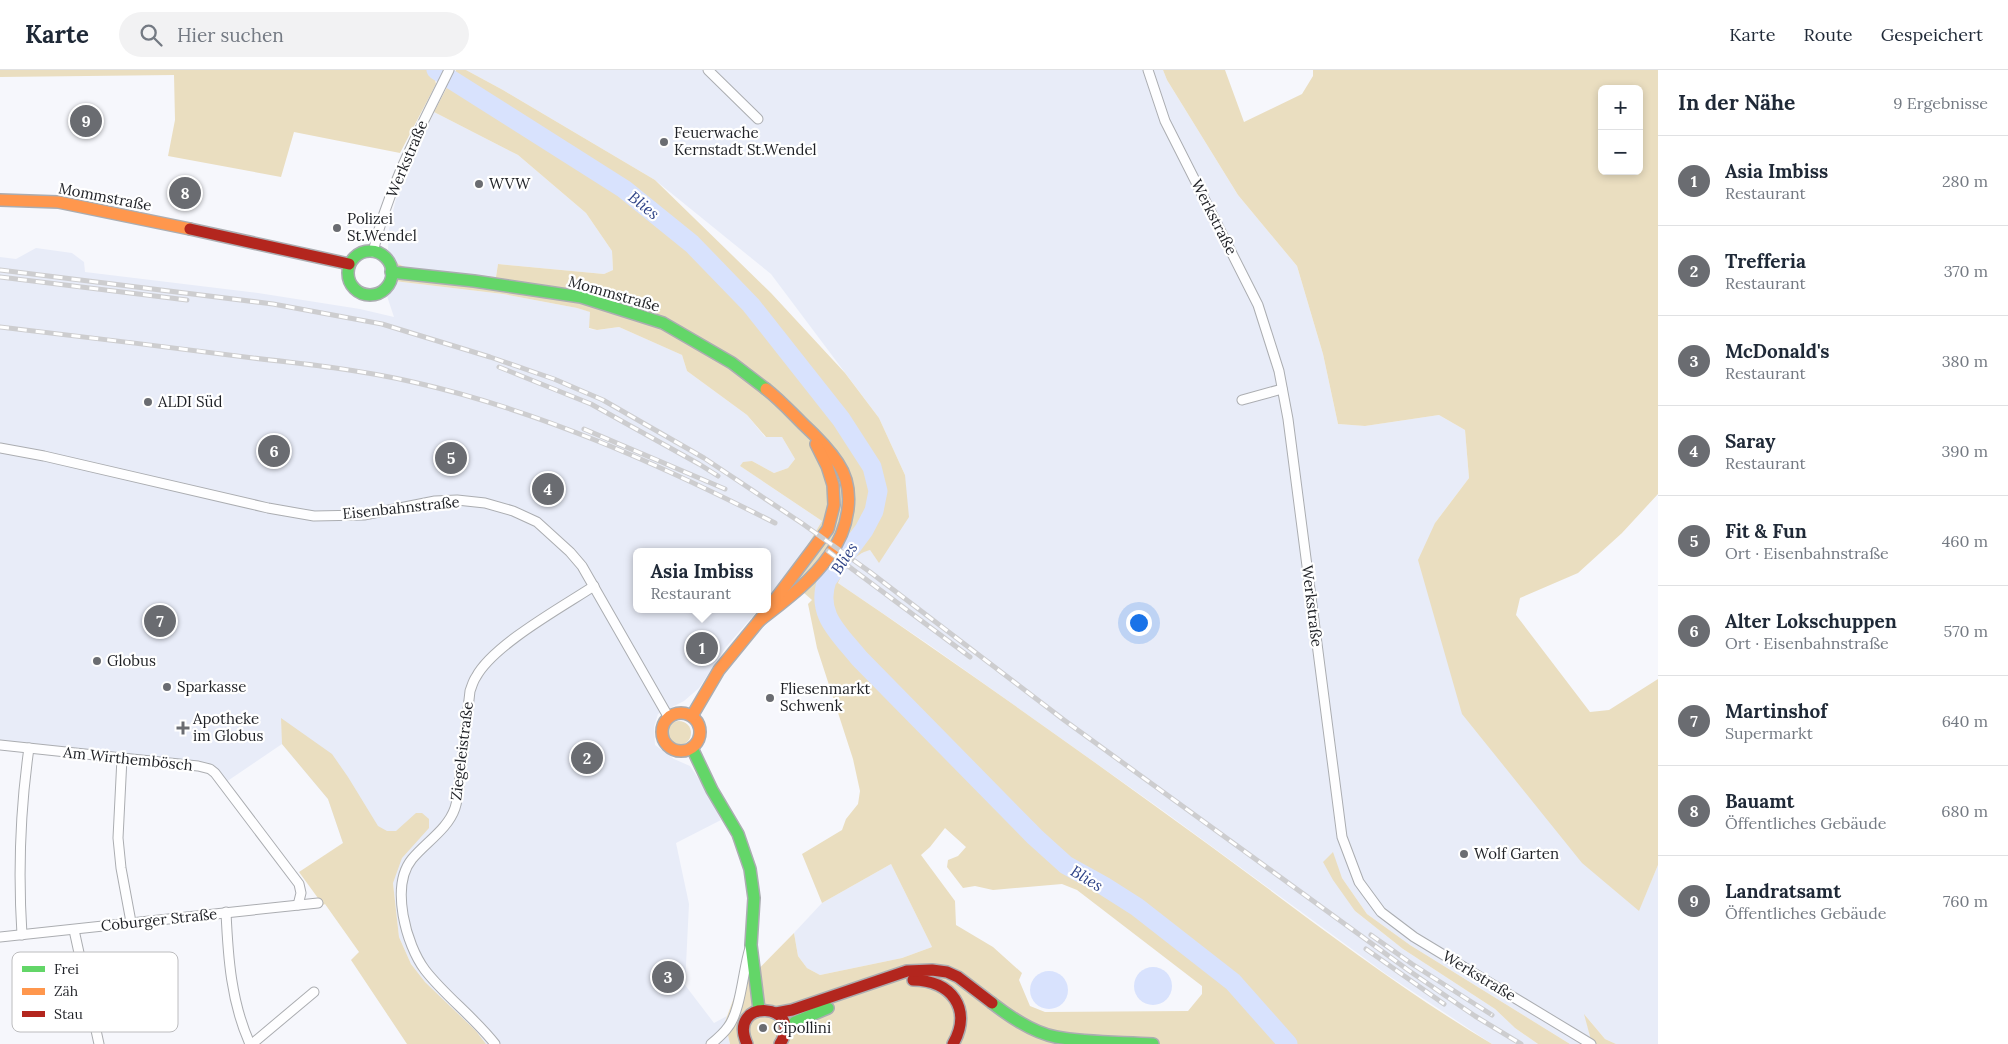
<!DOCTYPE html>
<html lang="de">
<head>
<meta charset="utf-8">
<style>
  :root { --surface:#fff; --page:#f2f2f3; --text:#1f2937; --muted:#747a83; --line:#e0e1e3; --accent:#6a6c71 }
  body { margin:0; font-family:Lora,serif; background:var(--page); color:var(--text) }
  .controls { position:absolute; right:15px; top:15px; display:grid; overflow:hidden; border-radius:8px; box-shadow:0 2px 8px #0003 }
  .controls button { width:45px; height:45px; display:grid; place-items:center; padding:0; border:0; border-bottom:1px solid var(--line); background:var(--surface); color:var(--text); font:25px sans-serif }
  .you { position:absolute; left:1138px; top:552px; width:18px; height:18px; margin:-12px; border:4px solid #fff; border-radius:50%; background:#1a73e8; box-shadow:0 0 0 8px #1a73e833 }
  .badge { display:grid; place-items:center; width:32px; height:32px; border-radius:50%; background:var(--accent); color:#fff; font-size:16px; font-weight:700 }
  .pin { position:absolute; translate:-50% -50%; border:2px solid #fff; box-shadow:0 1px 5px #0006 }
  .popup { position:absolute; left:633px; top:478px; width:138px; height:65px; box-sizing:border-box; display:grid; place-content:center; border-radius:8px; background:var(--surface); filter:drop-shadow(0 1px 4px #0005); font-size:16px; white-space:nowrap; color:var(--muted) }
  .popup b { font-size:19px; color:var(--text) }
  .popup::after { content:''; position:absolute; left:50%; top:100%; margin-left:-10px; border:10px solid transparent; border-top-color:var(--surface) }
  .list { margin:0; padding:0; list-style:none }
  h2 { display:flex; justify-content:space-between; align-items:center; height:65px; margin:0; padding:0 20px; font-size:21px }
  h2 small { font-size:16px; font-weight:400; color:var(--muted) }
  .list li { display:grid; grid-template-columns:32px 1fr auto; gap:15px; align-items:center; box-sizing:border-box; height:90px; padding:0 20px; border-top:1px solid var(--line) }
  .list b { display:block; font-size:19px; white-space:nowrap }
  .list p { margin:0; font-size:16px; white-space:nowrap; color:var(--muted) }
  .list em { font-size:16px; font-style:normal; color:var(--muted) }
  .icon { flex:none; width:28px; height:28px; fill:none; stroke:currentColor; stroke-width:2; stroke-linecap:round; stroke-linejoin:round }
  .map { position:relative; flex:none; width:1658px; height:974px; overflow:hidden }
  header { display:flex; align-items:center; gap:30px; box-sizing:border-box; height:70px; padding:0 25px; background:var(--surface); border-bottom:1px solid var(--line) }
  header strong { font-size:24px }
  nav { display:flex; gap:28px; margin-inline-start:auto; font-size:18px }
  .search { width:350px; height:45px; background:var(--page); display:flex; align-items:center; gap:12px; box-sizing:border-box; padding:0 18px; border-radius:28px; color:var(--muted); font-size:19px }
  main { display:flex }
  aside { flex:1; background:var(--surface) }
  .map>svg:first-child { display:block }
  .built { fill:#e8ecf8 }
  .green { fill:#eadec0; fill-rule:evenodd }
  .water { fill:#d8e2fd }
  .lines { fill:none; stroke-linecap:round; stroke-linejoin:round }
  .river { stroke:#d8e2fd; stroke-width:19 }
  .street-casing { stroke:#abadb1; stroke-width:11 }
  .fast-casing { stroke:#abadb1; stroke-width:14 }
  .slow-casing { stroke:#abadb1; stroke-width:14 }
  .jam-casing { stroke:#abadb1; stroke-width:14 }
  .street { stroke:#fefeff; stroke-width:9 }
  .fast { stroke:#63d668; stroke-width:11 }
  .slow { stroke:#ff974d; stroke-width:11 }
  .jam { stroke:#b3261e; stroke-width:11 }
  .rail-casing { stroke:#cdcdcf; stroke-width:5 }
  .rail { stroke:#fff; stroke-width:3; stroke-dasharray:9; stroke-linecap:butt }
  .poi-dot { fill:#6a6c71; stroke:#fff; stroke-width:2 }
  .labels { text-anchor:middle; stroke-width:4.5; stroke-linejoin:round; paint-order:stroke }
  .poi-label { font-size:15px; fill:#1f2126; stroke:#fff; text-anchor:start }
  .street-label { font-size:15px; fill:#1f2126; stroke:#fff }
  .water-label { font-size:16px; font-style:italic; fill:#2e4387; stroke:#fff }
  .key { fill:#fff; stroke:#bcbcbe; stroke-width:1 }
  .key-label { font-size:14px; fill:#1f2126 }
</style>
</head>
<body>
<header>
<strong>Karte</strong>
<div class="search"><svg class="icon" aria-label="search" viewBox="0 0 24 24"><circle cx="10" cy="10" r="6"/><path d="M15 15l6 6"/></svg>Hier suchen</div>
<nav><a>Karte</a><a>Route</a><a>Gespeichert</a></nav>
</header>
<main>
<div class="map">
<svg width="1658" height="974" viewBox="0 0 1658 974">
  <rect width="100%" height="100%" fill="#f6f7fc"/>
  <g class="built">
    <path d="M466 0H1163L1167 10 1238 125 1297 196 1323 284 1338 354 1365 356 1439 345 1465 360 1469 408 1435 453 1639 840 1658 795V974H1616L1605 969 1585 945 1592 974H1570L1410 875 1367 844 1342 808 1332 783 1355 841 1403 879 1495 939 1515 958 1538 974H1492L1386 904 1162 740 928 574 838 513 855 486 861 482 870 480 879 492 905 405 879 348 771 204 655 110 503 20Z"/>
    <path d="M434 42 518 85 586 143 612 181 613 200 604 204 498 194 496 207 405 197 394 192 388 180 389 159 396 129Z"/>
    <path d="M36 178 72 183 84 192 85 202 258 223 360 239 394 247 386 223 394 211 503 224 577 238 591 242 589 259 598 260 619 257 682 285 687 301 747 345 765 367H782L795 389 788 398 774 403 752 391 740 396 822 451 799 489 767 529V482H637V539H759L726 577 699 618 684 631 658 644 654 657 655 675 674 689 690 696 707 721 721 750 676 773 689 834 685 915 714 953 727 946 725 952 730 974H486L476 961 425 912 411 894 399 867 393 813 343 773 328 729 282 674 226 712 209 695 197 691 0 670V187L16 189Z"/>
    <path d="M891 794 932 877 902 888 820 905 807 898 798 886 794 863 822 833Z"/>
  </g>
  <g class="green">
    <path d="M0 0H441L435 9 436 14 400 83 294 62 281 107 168 86 175 50 174 5 0 7Z"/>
    <path d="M456 0H466L503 20 655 110 771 223 845 303 879 348 905 405 909 447 879 493 870 480C853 484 846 499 838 513 963 598 1087 686 1209 775 1302 843 1393 915 1492 974H730L725 952 736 922 794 863 798 886 807 898 820 905 902 888 932 877 891 794 822 833 802 784 842 760 846 749 858 734 860 721 853 689 817 578 808 534 812 530 785 506 799 489 822 451 740 396 743 392 752 391 774 403 788 398 795 389 782 367H766L747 345 687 301 682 285 619 257 597 260 589 258 590 242 577 238 503 224 394 211V192L405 197 496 207 498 194 604 204 613 200 612 181 586 143 518 85 434 42ZM945 758 966 777 958 786 948 790 947 797 963 818 975 816 993 820 1062 814 1077 820 1202 916V924L1188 941 1045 942 1030 936 1019 910 1022 903 993 877 956 855 955 831 921 785 930 777Z"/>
    <path d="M1163 0H1225L1244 52 1302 24 1313 6V0H1658V424L1622 463 1578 503 1520 528 1516 545 1590 642 1609 640 1658 609V795L1639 841 1582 793 1462 644 1418 490 1435 453 1469 408 1465 360 1439 345 1365 356 1338 354 1323 284 1297 196 1238 125 1167 10ZM1602 19H1639V101H1602Z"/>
    <path d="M281 648 332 684 348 707 378 756 387 761H396L416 743H422L429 749V758L402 788 393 813 399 867 411 894 425 912 476 961 486 974H407L351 890 359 882 325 834 323 835 299 802 343 773 328 729 282 674Z"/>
    <circle cx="679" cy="663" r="12"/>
    <path d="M1333 782 1342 808 1367 844 1410 875 1570 974H1538L1515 958 1495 939 1403 879 1355 841 1333 810 1323 792Z"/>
    <path d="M1584 944 1605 969 1616 974H1592Z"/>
  </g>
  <g class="water">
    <circle cx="1153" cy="916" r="19"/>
    <circle cx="1049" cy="920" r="19"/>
  </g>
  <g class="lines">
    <path class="river" d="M436 0 624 119 692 174 751 235 841 349 872 397 878 421 874 441 864 460 827 510C815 544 839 563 859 588L1035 767 1066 795 1104 816 1137 837 1233 912 1288 974"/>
    <defs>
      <g id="street">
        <path d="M708 0 758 49"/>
        <path d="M1148 0 1165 51 1258 235 1279 301 1288 349 1342 767 1359 812 1381 842 1414 867 1591 974"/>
        <path d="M373 182C388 117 420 59 449 0"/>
        <path d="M1242 330 1282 319"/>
        <path d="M0 378 44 386 268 438 314 446 364 445 435 431 457 430 485 433 513 441 537 452 570 482 582 496 669 648"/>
        <path d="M0 675 198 696 210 699 215 703 299 814 301 823 298 835"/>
        <path d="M122 688 118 768 121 798 131 852"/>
        <path d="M226 842C228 887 231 932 250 974"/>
        <path d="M74 860 99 974"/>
        <path d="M22 865C18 802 20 741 29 678"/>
        <path d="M0 867 318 833"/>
        <path d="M252 974 314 922"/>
        <path d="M495 974C474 947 445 926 425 900 406 875 390 816 412 789 426 772 448 759 455 738 459 726 459 712 461 700 464 674 467 647 470 621 472 616 473 611 476 607 493 575 562 537 594 516"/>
        <path d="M711 974C717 969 724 963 728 957 741 941 743 899 750 878"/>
      </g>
      <g id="fast">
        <circle cx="370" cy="203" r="22"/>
        <path d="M391 202 474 211 581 227 663 253 732 293 766 319"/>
        <path d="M692 678 712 720 738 764 750 799 754 828 751 875 759 939"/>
        <path d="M992 933C1010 947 1034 963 1056 967 1088 973 1121 972 1153 974"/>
        <path d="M785 962 795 952 828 938"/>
      </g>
      <g id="slow">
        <path d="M0 130 58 132 190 159"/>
        <path d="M759 551C783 532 811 512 829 486 848 461 857 421 838 393 828 378 815 365 802 353 790 341 779 329 766 319"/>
        <circle cx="681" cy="662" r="19"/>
        <path d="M692 646 719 600 759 551 828 459 834 435 833 415 827 396 816 374"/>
      </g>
      <g id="jam">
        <path d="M190 159 349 194"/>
        <path d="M913 910C951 910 973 939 953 974"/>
        <path d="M776 943 792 940 907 901 932 900 947 902 958 907 992 933"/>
        <path d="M747 974C726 927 806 932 780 974"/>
      </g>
    </defs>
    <use href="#street" class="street-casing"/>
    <use href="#fast" class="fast-casing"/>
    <use href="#slow" class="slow-casing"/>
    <use href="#jam" class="jam-casing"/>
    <use href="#street" class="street"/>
    <use href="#fast" class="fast"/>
    <use href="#slow" class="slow"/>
    <use href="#jam" class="jam"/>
    <defs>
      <g id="rail">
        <path d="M0 200 273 234 382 254 490 287 554 309 603 330 704 388 803 454 870 502 1064 650 1408 900 1475 946 1521 974"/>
        <path d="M0 207 187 230"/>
        <path d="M0 257C84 267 169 277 253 288 307 294 361 300 413 312 538 340 661 395 775 453"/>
        <path d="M499 297 591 334 699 394 718 406"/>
        <path d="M584 359 725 419"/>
        <path d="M828 481 970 587"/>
        <path d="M1371 865 1412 894 1492 945"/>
        <path d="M1366 879 1444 934"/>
      </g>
    </defs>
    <use href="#rail" class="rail-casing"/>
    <use href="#rail" class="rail"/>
  </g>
  <g class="poi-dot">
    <circle cx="664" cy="72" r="5"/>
    <circle cx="479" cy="114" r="5"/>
    <circle cx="337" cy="158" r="5"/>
    <circle cx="148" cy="332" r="5"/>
    <circle cx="97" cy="591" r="5"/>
    <circle cx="167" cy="617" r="5"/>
    <circle cx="770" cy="628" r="5"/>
    <path d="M180.5 650.5h5v5h5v5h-5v5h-5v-5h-5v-5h5z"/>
    <circle cx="1464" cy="784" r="5"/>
    <circle cx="763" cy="958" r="5"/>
  </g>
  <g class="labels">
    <g class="poi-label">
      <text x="674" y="68">Feuerwache<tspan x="674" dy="17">Kernstadt St.Wendel</tspan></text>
      <text x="489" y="119">WVW</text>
      <text x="347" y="154">Polizei<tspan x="347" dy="17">St.Wendel</tspan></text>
      <text x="158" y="337">ALDI Süd</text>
      <text x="107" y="596">Globus</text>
      <text x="177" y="622">Sparkasse</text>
      <text x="780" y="624">Fliesenmarkt<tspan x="780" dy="17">Schwenk</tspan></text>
      <text x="193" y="654">Apotheke<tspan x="193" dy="17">im Globus</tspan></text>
      <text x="1474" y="789">Wolf Garten</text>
      <text x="773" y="963">Cipollini</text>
    </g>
    <g class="street-label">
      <text transform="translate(407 89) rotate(-67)" y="5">Werkstraße</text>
      <text transform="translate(105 127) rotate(11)" y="5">Mommstraße</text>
      <text transform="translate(1214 147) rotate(63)" y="5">Werkstraße</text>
      <text transform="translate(614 224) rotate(16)" y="5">Mommstraße</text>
      <text transform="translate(401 438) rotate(-6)" y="5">Eisenbahnstraße</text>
      <text transform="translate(1312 536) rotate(83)" y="5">Werkstraße</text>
      <text transform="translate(462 681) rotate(-83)" y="5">Ziegeleistraße</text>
      <text transform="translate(128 689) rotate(6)" y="5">Am Wirthembösch</text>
      <text transform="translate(159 850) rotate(-6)" y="5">Coburger Straße</text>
      <text transform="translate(1479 906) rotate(31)" y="5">Werkstraße</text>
    </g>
    <g class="water-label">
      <text transform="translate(644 135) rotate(39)" y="6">Blies</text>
      <text transform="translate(844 488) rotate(-57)" y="6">Blies</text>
      <text transform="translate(1087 808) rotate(31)" y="6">Blies</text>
    </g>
  </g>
  <rect x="12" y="882" width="166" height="80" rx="8" class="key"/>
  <rect x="22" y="896" width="23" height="6" fill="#63d668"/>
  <rect x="22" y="918" width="23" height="7" fill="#ff974d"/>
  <rect x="22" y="941" width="23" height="6" fill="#b3261e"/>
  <g class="key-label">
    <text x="54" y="904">Frei</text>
    <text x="54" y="926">Zäh</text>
    <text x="54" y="949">Stau</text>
  </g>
</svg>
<div class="controls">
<button>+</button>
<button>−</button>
</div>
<div class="you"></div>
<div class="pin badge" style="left:702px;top:578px">1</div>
<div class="popup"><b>Asia Imbiss</b>Restaurant</div>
<div class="pin badge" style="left:587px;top:688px">2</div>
<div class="pin badge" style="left:668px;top:907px">3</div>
<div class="pin badge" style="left:548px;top:419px">4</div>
<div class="pin badge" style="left:451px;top:388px">5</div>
<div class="pin badge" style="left:274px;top:381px">6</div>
<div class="pin badge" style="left:160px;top:551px">7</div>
<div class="pin badge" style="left:185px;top:123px">8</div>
<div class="pin badge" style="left:86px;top:51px">9</div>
</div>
<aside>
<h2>In der Nähe<small>9 Ergebnisse</small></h2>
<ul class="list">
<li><span class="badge">1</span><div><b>Asia Imbiss</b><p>Restaurant</p></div><em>280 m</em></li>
<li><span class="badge">2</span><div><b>Trefferia</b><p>Restaurant</p></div><em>370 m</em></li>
<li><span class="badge">3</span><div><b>McDonald's</b><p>Restaurant</p></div><em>380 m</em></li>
<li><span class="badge">4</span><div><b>Saray</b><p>Restaurant</p></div><em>390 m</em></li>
<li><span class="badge">5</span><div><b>Fit &amp; Fun</b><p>Ort · Eisenbahnstraße</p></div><em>460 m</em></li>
<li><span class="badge">6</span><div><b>Alter Lokschuppen</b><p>Ort · Eisenbahnstraße</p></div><em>570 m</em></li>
<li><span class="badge">7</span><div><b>Martinshof</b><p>Supermarkt</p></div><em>640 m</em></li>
<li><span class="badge">8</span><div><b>Bauamt</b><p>Öffentliches Gebäude</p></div><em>680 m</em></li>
<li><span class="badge">9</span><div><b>Landratsamt</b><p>Öffentliches Gebäude</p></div><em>760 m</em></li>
</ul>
</aside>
</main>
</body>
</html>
